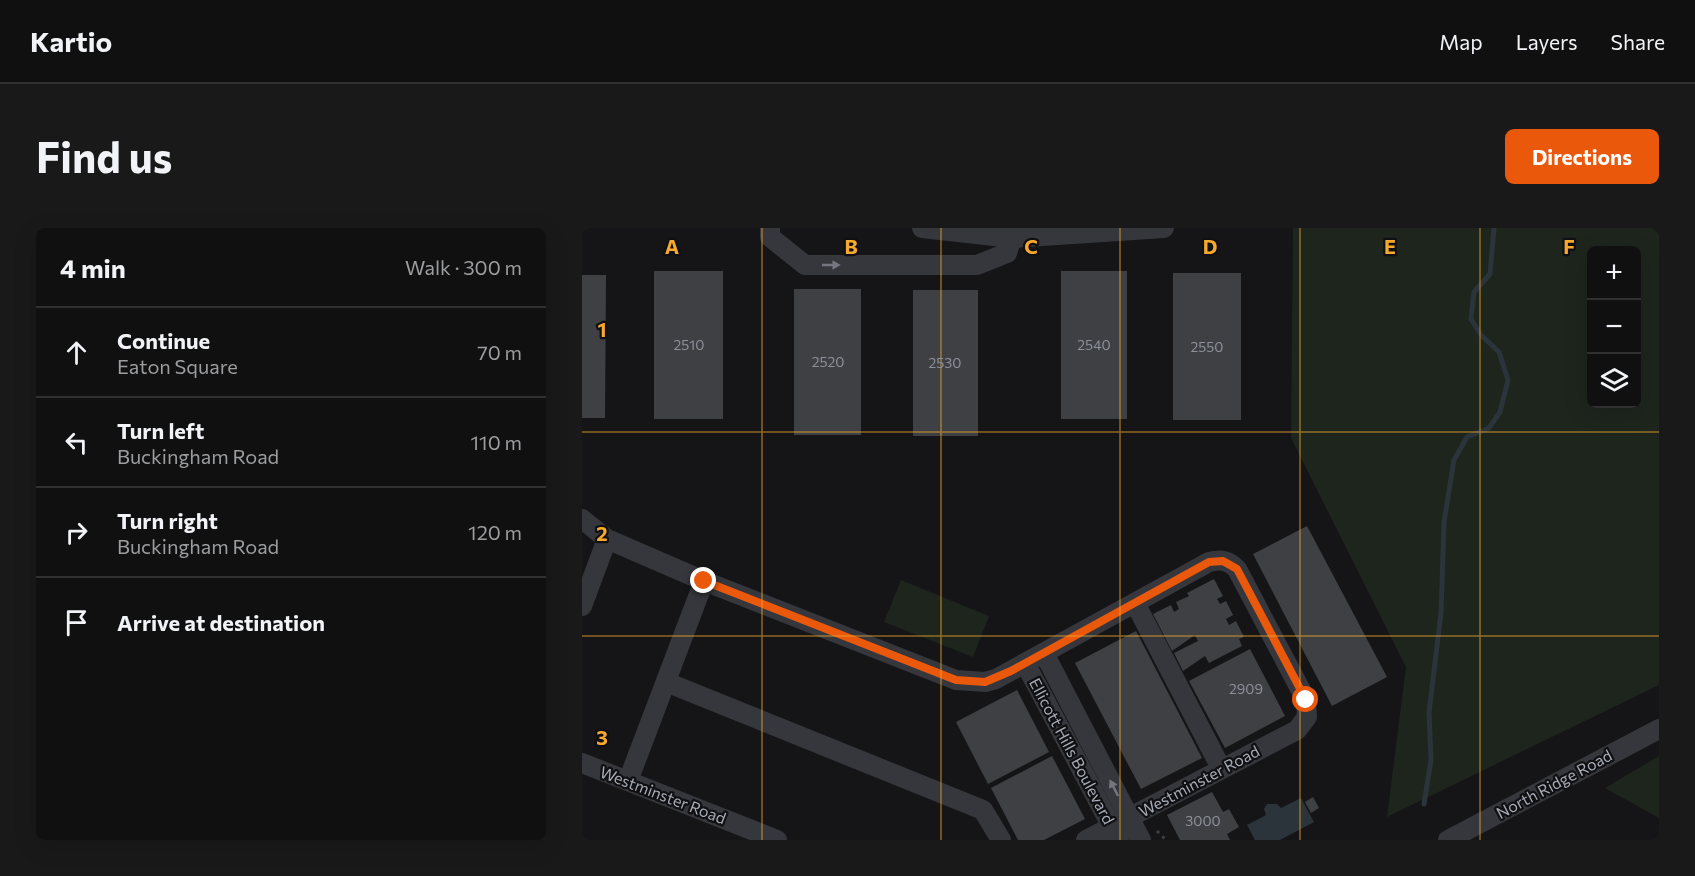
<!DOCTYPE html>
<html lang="en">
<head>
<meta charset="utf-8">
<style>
  :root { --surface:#101011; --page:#19191a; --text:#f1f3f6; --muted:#9c9d9f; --line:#303031; --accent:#ea580c }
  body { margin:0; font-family:Commissioner,sans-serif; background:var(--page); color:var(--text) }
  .controls { position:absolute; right:18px; top:18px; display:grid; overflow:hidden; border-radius:9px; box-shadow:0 6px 24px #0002 }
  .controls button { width:54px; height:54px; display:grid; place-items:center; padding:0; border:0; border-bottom:2px solid var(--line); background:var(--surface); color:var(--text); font:30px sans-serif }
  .stop { position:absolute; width:18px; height:18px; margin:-14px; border:4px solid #ea580c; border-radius:50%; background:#fff }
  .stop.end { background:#ea580c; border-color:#fff; box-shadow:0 2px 6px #0008 }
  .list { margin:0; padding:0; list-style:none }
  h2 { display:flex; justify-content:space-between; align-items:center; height:78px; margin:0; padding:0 24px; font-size:26px }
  h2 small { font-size:20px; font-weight:400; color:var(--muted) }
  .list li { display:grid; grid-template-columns:39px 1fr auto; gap:18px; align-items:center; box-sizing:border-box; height:90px; padding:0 24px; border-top:2px solid var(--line) }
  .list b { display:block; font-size:22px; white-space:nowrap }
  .list p { margin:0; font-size:20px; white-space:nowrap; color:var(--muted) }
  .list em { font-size:20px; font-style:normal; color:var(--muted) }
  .icon { flex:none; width:33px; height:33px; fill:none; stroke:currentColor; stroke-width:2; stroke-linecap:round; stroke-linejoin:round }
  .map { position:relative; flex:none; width:1077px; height:612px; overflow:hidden; border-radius:9px }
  header { display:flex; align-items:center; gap:36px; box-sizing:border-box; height:84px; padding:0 30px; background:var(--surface); border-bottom:2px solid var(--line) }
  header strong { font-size:28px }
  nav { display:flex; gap:33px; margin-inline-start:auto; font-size:21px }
  .intro { display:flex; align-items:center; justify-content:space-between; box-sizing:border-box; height:144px; padding:0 36px }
  h1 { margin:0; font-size:42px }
  .button { padding:15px 27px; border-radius:9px; background:var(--accent); color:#fff; font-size:21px; font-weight:700 }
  main { display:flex; gap:36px; padding:0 36px }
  aside { flex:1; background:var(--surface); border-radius:9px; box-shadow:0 6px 24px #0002 }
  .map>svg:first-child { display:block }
  .green { fill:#1d251d; fill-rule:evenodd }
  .water { fill:#2b343b }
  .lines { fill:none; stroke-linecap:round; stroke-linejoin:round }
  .stream { stroke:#2b343b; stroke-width:5 }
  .building { fill:#3f4044 }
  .path { stroke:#3c3e43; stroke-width:3; stroke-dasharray:3 4.5; stroke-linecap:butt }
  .minor { stroke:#36373c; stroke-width:20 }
  .oneway { fill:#747780 }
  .route { stroke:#ea580c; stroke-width:8 }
  .grid { fill:none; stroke:#f6a92d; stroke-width:1.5; stroke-opacity:0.55 }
  .labels { text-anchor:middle; stroke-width:4.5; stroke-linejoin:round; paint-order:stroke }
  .number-label { font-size:14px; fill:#8c919a }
  .street-label { font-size:16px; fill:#a6acb7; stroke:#101012 }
  .grid-label { font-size:20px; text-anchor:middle; font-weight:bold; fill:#f6a92d; stroke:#101012; stroke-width:4.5; stroke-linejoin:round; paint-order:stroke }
</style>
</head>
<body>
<header>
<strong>Kartio</strong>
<nav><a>Map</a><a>Layers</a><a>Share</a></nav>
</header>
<div class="intro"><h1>Find us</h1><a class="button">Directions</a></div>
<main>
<aside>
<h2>4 min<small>Walk · 300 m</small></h2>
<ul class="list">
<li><svg class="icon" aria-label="ahead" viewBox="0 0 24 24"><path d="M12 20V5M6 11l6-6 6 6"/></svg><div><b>Continue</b><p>Eaton Square</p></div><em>70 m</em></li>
<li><svg class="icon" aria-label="left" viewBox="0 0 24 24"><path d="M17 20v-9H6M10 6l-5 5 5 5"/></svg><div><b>Turn left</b><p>Buckingham Road</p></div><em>110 m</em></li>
<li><svg class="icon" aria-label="right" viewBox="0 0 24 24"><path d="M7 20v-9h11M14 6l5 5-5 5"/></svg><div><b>Turn right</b><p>Buckingham Road</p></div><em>120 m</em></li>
<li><svg class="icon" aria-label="arrive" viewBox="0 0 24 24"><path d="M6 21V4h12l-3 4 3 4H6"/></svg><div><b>Arrive at destination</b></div></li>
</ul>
</aside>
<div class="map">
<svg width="1077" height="612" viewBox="0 0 1077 612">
  <rect width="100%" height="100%" fill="#151517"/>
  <g class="green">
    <path d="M711 0H1077V457L805 589 824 439 709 210ZM1054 22V176H1010V22Z"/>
    <path d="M319 352 407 388 391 429 302 394Z"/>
    <path d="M1077 528V590L1023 560Z"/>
  </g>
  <path class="water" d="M719 570 732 594 698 612H673L665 597 684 587 682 581 685 576H695L699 580Z"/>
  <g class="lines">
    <path class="stream" d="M842 576 849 532 847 484 859 385 862 294 872 232 885 209 907 200 918 184 926 152 917 124 899 107 889 91 892 64 908 46 912 0"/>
  </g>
  <g class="building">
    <rect x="72" y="43" width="69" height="148"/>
    <rect x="479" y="43" width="66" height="148"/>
    <rect x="591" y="45" width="68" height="147"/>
    <path d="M0 47H24L23 190H0Z"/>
    <rect x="212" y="61" width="67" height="146"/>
    <rect x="331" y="62" width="65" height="146"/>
    <path d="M725 298 805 449 750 478 671 326Z"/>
    <path d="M632 351 641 368 635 371 638 376 644 373 651 387 644 391 647 397 654 393 662 409 657 411 660 418 627 435 623 428 601 443 592 425 616 413 613 407 590 423 571 386 589 377 592 384 597 381 594 374 607 368 605 365Z"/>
    <path d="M554 403 620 530 559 561 493 435Z"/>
    <path d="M668 421 703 488 643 520 607 453Z"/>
    <path d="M435 462 467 524 406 556 374 494Z"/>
    <path d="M470 528 503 591 462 612H436L409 560Z"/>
    <path d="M630 564 641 584 647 581 657 599 645 606 648 612H598L585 587Z"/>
    <path d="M731 569 737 580 729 585 723 574Z"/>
  </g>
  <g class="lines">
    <path class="path" d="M575 603 584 612"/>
    <g class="minor">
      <path d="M188 0V9L223 37H395L425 25 430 10"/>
      <path d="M340 0 430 10 582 0"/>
      <path d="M0 291 25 311 122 353 374 452 403 454 414 451 627 334C639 331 646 332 655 341L724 472 725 489 715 502 504 612"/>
      <path d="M553 375 639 540"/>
      <path d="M0 378 25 311"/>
      <path d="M462 425 559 612"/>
      <path d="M443 435 537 612"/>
      <path d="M84 454 401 582 419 612"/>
      <path d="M0 535 195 612"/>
      <path d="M46 553 122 353"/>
      <path d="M866 612 1077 501"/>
    </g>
  </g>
  <defs><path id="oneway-solid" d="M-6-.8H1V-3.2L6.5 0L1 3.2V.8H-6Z" transform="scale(1.5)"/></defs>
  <g class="oneway">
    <use href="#oneway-solid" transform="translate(249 37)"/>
    <use href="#oneway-solid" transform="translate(532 560) rotate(-117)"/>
  </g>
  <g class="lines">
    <path class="route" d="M122 353 374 452 403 454 429 443 627 334 641 333 655 341 724 472"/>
  </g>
  <path class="grid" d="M180 0V612M359 0V612M538 0V612M718 0V612M898 0V612M0 204H1077M0 408H1077"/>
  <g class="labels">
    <g class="number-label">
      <text x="107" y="122">2510</text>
      <text x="512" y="122">2540</text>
      <text x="625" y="124">2550</text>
      <text x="246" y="139">2520</text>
      <text x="363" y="140">2530</text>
      <text x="664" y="466">2909</text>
      <text x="621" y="598">3000</text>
    </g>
    <g class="street-label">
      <text transform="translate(490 523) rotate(62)" y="6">Ellicott Hills Boulevard</text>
      <text transform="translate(617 553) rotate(-28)" y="6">Westminster Road</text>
      <text transform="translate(972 556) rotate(-28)" y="6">North Ridge Road</text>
      <text transform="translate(81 567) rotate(21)" y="6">Westminster Road</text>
    </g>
  </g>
  <g class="grid-label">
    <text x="90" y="26">A</text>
    <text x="269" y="26">B</text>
    <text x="449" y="26">C</text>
    <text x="628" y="26">D</text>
    <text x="808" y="26">E</text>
    <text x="987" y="26">F</text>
    <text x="20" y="109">1</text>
    <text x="20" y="313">2</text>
    <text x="20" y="517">3</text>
  </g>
</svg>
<div class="controls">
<button>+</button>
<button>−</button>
<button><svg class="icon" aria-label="layers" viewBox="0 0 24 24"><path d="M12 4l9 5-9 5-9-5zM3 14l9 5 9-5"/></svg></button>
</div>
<div class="stop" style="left:724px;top:472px"></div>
<div class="stop end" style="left:122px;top:353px"></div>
</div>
</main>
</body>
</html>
